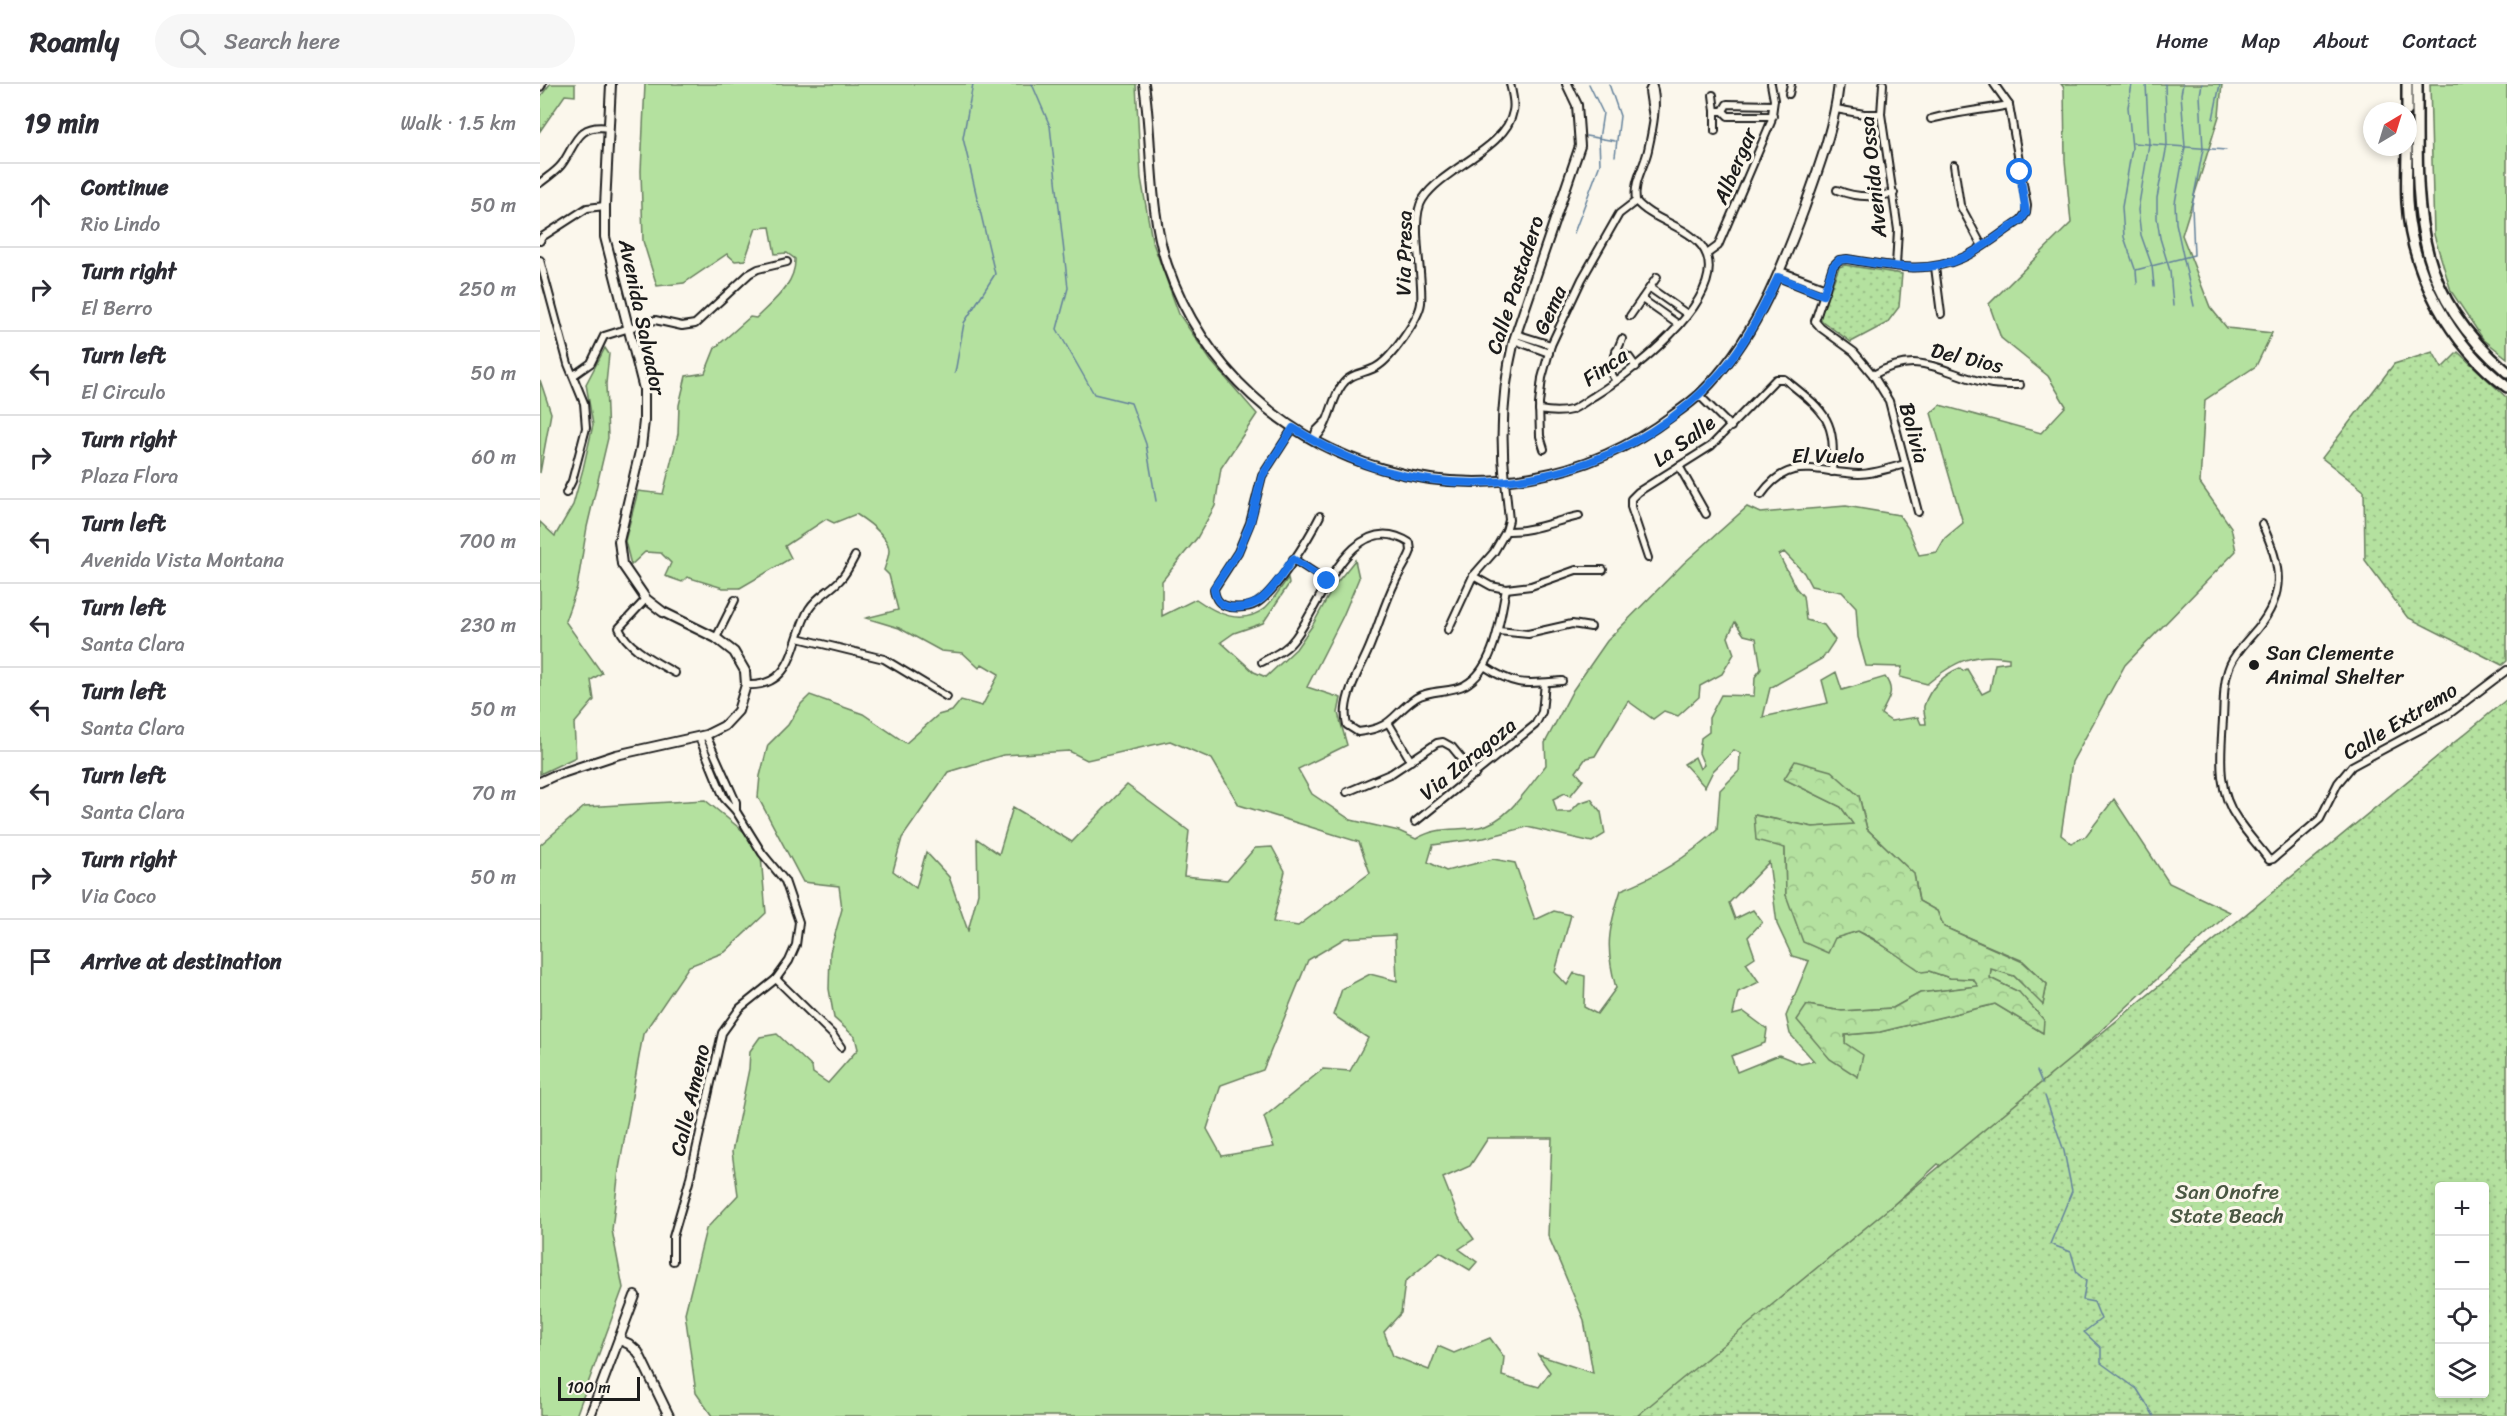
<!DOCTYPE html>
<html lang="en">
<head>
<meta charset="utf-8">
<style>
  :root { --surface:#fff; --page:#f7f7f7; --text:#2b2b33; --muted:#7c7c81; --line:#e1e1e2 }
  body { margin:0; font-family:Sriracha,sans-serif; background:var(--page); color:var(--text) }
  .controls { position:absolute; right:18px; bottom:18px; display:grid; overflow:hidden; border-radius:6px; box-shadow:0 3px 9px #0003 }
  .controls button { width:54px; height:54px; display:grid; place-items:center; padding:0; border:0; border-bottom:2px solid var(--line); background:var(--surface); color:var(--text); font:30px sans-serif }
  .compass { position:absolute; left:1823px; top:18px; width:54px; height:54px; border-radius:50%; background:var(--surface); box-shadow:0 3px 9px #0003; rotate:38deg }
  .scale { position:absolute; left:18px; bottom:15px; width:82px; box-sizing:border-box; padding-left:6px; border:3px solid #1c1c1c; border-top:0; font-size:16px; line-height:21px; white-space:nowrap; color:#1c1c1c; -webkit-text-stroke:4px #fbf7ec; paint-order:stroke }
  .stop { position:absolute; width:18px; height:18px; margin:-14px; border:4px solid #1a73e8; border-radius:50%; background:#fff }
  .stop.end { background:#1a73e8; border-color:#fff; box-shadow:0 2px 6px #0008 }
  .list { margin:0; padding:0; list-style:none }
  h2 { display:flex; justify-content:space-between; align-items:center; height:78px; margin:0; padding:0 24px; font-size:26px }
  h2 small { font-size:20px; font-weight:400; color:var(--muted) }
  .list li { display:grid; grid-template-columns:39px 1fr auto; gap:18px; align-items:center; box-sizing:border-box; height:84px; padding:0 24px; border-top:2px solid var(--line) }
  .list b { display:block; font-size:22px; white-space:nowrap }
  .list p { margin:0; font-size:20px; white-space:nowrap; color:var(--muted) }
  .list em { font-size:20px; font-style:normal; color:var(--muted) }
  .icon { flex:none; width:33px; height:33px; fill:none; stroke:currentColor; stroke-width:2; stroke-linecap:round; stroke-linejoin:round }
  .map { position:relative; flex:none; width:1967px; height:1332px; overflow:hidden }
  header { display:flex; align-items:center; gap:36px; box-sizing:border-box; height:84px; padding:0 30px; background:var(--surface); border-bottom:2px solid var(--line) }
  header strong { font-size:28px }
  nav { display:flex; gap:33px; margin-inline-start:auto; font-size:21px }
  .search { width:420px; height:54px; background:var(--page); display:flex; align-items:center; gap:15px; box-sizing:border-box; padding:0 21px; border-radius:33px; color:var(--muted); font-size:22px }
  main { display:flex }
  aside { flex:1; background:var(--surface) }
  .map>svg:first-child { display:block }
  .grass { fill:#b4e19f; stroke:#687e5e; stroke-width:1.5; fill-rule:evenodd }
  .forest { fill:url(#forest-crowns); stroke:#687e5e; stroke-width:1.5 }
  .park { fill:url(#park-dots); stroke:#687e5e; stroke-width:1.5; fill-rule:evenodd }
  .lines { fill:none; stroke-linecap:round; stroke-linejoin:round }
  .stream { stroke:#63819b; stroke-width:1.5 }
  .minor-casing { stroke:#1c1c1c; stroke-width:10 }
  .tertiary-casing { stroke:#1c1c1c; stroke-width:12 }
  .secondary-casing { stroke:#1c1c1c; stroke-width:14 }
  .minor { stroke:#fbf7ec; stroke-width:6 }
  .tertiary { stroke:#fbf7ec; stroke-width:8 }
  .secondary { stroke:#fbf7ec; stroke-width:9 }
  .route { stroke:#1a73e8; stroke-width:8 }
  .poi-dot { fill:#1c1c1c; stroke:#fbf7ec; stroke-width:2 }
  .labels { text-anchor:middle; stroke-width:6; stroke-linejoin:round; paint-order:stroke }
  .street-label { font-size:21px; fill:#1c1c1c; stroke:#fbf7ec }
  .poi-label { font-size:21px; fill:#1c1c1c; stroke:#fbf7ec; text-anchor:start }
  .park-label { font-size:21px; fill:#4a5743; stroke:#fbf7ec }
</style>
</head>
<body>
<header>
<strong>Roamly</strong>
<div class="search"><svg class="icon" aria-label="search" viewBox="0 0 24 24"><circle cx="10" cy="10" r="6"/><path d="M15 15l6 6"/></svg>Search here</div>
<nav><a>Home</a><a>Map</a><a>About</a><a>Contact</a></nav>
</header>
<main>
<aside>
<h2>19 min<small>Walk · 1.5 km</small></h2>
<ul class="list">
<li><svg class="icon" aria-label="ahead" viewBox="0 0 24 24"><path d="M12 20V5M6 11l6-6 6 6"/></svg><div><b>Continue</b><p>Rio Lindo</p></div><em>50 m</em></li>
<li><svg class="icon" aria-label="right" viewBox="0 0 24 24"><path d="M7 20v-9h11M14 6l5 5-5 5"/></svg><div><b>Turn right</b><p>El Berro</p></div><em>250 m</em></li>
<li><svg class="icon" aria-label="left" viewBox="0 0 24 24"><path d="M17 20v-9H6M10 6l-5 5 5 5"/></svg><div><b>Turn left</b><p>El Circulo</p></div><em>50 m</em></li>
<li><svg class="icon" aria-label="right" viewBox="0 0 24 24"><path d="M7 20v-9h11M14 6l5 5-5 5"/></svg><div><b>Turn right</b><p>Plaza Flora</p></div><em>60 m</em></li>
<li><svg class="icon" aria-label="left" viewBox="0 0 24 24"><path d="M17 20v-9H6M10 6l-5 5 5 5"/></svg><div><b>Turn left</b><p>Avenida Vista Montana</p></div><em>700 m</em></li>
<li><svg class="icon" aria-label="left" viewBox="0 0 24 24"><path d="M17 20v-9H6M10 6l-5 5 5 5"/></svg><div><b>Turn left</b><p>Santa Clara</p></div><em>230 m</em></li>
<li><svg class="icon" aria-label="left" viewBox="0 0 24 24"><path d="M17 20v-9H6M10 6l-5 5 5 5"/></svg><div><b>Turn left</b><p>Santa Clara</p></div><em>50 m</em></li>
<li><svg class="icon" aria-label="left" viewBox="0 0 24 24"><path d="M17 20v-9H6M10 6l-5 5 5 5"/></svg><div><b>Turn left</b><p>Santa Clara</p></div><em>70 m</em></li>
<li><svg class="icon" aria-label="right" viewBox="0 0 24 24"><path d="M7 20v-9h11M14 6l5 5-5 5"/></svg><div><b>Turn right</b><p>Via Coco</p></div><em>50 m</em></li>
<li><svg class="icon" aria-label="arrive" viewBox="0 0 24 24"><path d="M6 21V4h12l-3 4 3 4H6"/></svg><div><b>Arrive at destination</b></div></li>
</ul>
</aside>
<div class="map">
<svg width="1967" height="1332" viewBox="0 0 1967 1332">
  <defs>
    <pattern id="forest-crowns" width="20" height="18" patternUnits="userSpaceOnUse" patternTransform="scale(1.5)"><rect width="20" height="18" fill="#b4e19f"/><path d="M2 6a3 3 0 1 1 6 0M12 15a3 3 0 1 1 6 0" fill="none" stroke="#9ac088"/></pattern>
    <pattern id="park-dots" width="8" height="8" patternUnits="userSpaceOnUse" patternTransform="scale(1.5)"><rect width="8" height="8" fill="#b4e19f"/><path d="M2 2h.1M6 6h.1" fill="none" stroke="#9ac088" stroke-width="1.8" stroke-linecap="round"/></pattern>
  </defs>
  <rect width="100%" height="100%" fill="#fbf7ec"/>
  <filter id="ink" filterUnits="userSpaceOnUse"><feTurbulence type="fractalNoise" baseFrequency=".0167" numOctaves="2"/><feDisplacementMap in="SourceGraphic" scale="12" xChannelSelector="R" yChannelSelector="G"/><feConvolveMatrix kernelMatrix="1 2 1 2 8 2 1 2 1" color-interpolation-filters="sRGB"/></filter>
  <g filter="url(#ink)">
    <g class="grass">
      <path d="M10 0H35V12L25 11 0 47V13Z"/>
      <path d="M105 0H596L601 94 612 156 639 230 671 277 717 330 681 384 675 422 657 454 622 497V532L656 515C676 529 701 543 725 524 734 516 741 503 748 494L749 500 723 539 694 549 681 558 714 588 726 593 756 565 772 542 794 502 815 476 819 494 803 532 767 603 801 614 798 629 807 661 758 685 772 710 811 736 859 747 876 755C897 742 915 747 939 743 968 738 989 702 1006 681L1005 659 1033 606 1067 557 1144 479 1207 423 1220 429 1306 422 1359 431 1368 444 1379 471 1397 468 1405 454 1423 439 1391 329 1400 321 1501 349 1526 322 1508 292 1461 254 1449 220 1531 139 1525 76 1524 4 1521 0H1682L1679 32 1642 151 1670 223 1687 244 1732 249 1716 282 1665 316 1660 399 1691 443 1696 467 1585 581 1532 678 1521 751 1531 759 1545 753 1574 715 1629 799 1690 828 1542 964 1514 1000 1498 1001 1490 1010 1466 1126 1398 1080 1300 1170 1245 1332H172L156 1309 145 1229 166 1145 198 1111 192 1068 209 985 210 967 220 953 237 950 272 983 273 989 288 999 318 965 315 953 294 934 289 905 290 868 302 825 299 802 263 798 218 713 220 692 228 661 248 641 261 620 270 611 323 630 366 659 398 631 412 627 421 616 442 622 459 590 442 580 439 584 423 569 401 567 359 544 326 534 358 526 349 491 344 486C346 480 349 472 349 466 348 451 327 437 316 430L294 439 286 435 245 462 251 474 200 504H183L147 493 142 498 125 492 131 479 121 469 105 468 91 481 85 457 98 407 123 410 138 350 139 321 146 292 165 289 175 264 210 233 216 234C233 217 256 200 255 175L247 169 235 170 230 143 216 144 205 176 195 177 187 170 144 199 117 202 103 157 101 87ZM1244 468 1264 489 1271 502 1302 508 1316 523 1318 553 1326 582 1362 583 1360 593 1387 600C1415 577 1433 568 1469 574V578L1455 580 1450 606 1442 610 1427 585 1423 587 1420 584C1404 590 1389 605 1384 622 1383 627 1386 635 1386 640H1381L1378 633 1351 637 1341 630C1348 615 1356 608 1345 593L1302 606 1296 588 1282 596 1288 619 1223 633 1230 604 1283 574 1295 556 1284 541 1266 536 1263 512 1256 504 1239 471ZM1195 538 1204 551 1216 554 1221 585 1215 593 1214 612 1181 611 1169 634V648L1161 654 1159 669 1164 681 1160 685 1155 673 1144 680 1165 703 1173 687 1194 666 1200 669 1199 687 1180 706 1177 746C1148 773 1118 792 1081 806 1068 846 1065 864 1076 904L1057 930 1044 923 1045 892 1034 889 1027 901 1015 888 1031 831 1014 827 995 836 975 779 953 775 906 787 888 778 893 761 944 754 987 743 1052 758 1065 750 1061 728 1051 715 1039 719 1030 728H1017L1013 715 1025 709 1030 712 1043 696 1036 688 1046 674 1055 672 1088 617 1113 635 1124 627 1138 632 1159 613 1160 602 1182 590 1194 570 1188 553ZM630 657 672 675 699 721 819 758 830 789 758 842 733 838 745 787 732 763 715 764 687 796 644 792 649 747 587 701 532 758 473 723 459 770 437 755 438 809 428 847 409 793 386 768 376 804 353 787 362 754 408 688 463 671 529 667 547 676ZM1244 695 1319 712 1327 745 1374 790 1379 817 1397 827 1404 843 1483 877 1507 900 1503 920 1474 892 1451 884 1450 894 1479 908 1503 949 1455 920 1340 948 1305 951V959L1267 921 1302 927 1353 924 1380 909 1438 902 1434 895 1410 894 1389 887 1318 847 1295 854 1246 811 1245 764 1215 731 1273 743 1314 741 1301 723ZM1229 778 1237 840 1252 872 1269 877 1246 932 1250 950 1274 977 1261 980 1239 971 1197 988 1191 972 1225 959 1227 945 1204 928 1193 931 1198 908 1219 898 1206 879 1215 873 1208 853 1222 838 1213 826 1195 835 1189 819ZM855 851 857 897 830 890 802 905 793 931 828 954 810 987 783 985 724 1033 734 1063 682 1072 667 1045 681 1001 723 986 768 876 805 854ZM948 1054H1012L1008 1151 1044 1236 1053 1289 998 1271 1010 1288 999 1303 962 1292 964 1273 950 1254 914 1269 898 1262 889 1286 853 1272 844 1248 861 1229 865 1198 900 1168 930 1186 937 1178 919 1165 934 1155 919 1134 903 1094 930 1082Z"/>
      <path d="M1890 0H1967V274L1943 255 1911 207 1894 151Z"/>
      <path d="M65 264 69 270 66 300 68 354 47 443 37 503 25 537 62 589 51 596 54 616 34 640 36 673 0 690V438L15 452 33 421 43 385 53 341 46 300Z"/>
      <path d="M0 296 11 329 0 389Z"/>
      <path d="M165 716 220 761 226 829 185 868 149 882 103 950 79 1085 72 1146 83 1204 36 1332H0V761L44 723Z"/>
    </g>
    <path class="forest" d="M1255 677 1291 687 1319 712 1327 745 1374 790 1379 817 1397 827 1404 843 1483 878 1507 900 1503 921 1474 892 1451 885 1450 894 1479 908 1504 936 1503 949 1455 920 1340 948 1305 951V959L1323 971 1318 993 1290 975 1257 936 1267 921 1302 927 1353 924 1380 909 1438 902 1433 895 1410 894 1389 887 1382 888 1332 854 1318 847 1295 854 1288 869 1263 858 1246 811 1245 764 1216 756 1214 731 1273 743 1313 740 1301 723 1244 695Z"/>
    <g class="park">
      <path d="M1305 181 1362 190 1359 223 1347 239 1311 258 1282 237 1280 233 1299 183Z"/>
      <path d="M1893 268 1902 284 1918 268 1967 314V577L1962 581 1867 533 1825 476 1824 407 1782 374 1854 280Z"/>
      <path d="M1967 615V1332H1097ZM1900 1102H1944V1310H1900Z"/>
    </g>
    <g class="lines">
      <g class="stream">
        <path d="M492 0 510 42 528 204 517 245 554 310 591 319 606 360 616 417"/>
        <path d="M1069 0 1080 32 1075 72"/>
        <path d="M1592 0 1588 23 1592 64 1582 123 1584 153 1595 185"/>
        <path d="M1606 0 1609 60 1598 126 1601 151 1612 182 1614 202"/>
        <path d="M1625 0 1627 61 1617 114V134L1620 154 1630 187 1633 222"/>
        <path d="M1643 0 1641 10 1645 63 1635 119 1636 139 1654 222"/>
        <path d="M1673 35 1680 0"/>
        <path d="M1046 52 1075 57"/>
        <path d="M1593 59 1686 66"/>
        <path d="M1034 149 1060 80 1059 55 1063 29 1049 0"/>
        <path d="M1597 200 1596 186 1654 171 1652 122 1663 65 1660 11 1662 0"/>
        <path d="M415 289 424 239 455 190 423 54 433 0"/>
        <path d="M1497 987 1502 999"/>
        <path d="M1505 1012 1524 1067 1532 1107 1510 1160 1531 1168 1537 1189 1546 1197 1543 1216 1554 1218 1561 1235 1544 1248 1561 1264V1279L1597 1305 1614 1332"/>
      </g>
      <defs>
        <g id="minor">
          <path d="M1343 0 1341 30 1358 146 1356 182"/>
          <path d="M1112 1 1109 7 1113 34"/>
          <path d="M1249 10 1251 0"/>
          <path d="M1173 11 1175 27H1183L1188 32H1233"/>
          <path d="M1296 25 1324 30H1341"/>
          <path d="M1175 27V47"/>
          <path d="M1183 27 1187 20 1233 21"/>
          <path d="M1391 35C1417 28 1443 26 1469 21"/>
          <path d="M1414 81 1420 121 1442 162"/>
          <path d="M0 99C7 93 16 88 22 80 36 60 37 39 69 44"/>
          <path d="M1297 106C1316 114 1334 114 1354 109"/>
          <path d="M1096 117C1093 97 1104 84 1108 66 1112 48 1119 16 1112 0"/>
          <path d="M0 157 2 153 47 124 65 122"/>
          <path d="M1167 170 1178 162 1231 38 1234 16 1231 0"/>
          <path d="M0 176 28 280 44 319 46 344 32 397 26 409"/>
          <path d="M1395 183 1401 230"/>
          <path d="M1240 187 1286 204"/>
          <path d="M1238 193 1283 211"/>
          <path d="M1110 204 1147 230"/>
          <path d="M1102 215 1139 241"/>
          <path d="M1090 232 1117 193"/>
          <path d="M976 250 1011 261"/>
          <path d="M974 256 1009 269"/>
          <path d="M1076 267 1089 273 1096 283"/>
          <path d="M34 291 51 279 64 252 115 236 142 242 155 240 209 190 218 185 247 178"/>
          <path d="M1333 291C1382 263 1405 292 1452 300 1461 301 1471 301 1480 301"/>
          <path d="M1076 297 1069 286 1082 255"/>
          <path d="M1159 311 1191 343"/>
          <path d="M999 326C1010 328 1020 329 1031 326 1039 323 1047 316 1054 312 1088 291 1183 219 1167 172 1157 143 1114 139 1096 117"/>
          <path d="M753 344 722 392 710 439 698 468 674 505C675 515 679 521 690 523 700 524 709 524 717 519 737 506 769 454 780 432"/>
          <path d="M773 356C790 344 790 317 802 301 811 288 826 290 838 282 852 273 879 235 881 219 884 193 869 135 883 115 903 84 967 64 973 27 975 19 972 8 970 0"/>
          <path d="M773 356 776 347 785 338"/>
          <path d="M1004 365 1000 352 999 320 1002 294 1011 261 1042 195 1079 130 1096 117"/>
          <path d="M1139 382 1166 430"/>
          <path d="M1221 411C1250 370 1276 389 1319 390 1334 390 1350 384 1365 380"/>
          <path d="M1378 428 1349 317 1333 291 1314 268 1281 244 1275 237 1293 182 1299 176 1307 175C1346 181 1385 191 1422 174 1443 165 1462 148 1481 136L1486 129 1487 122 1469 21 1454 0"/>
          <path d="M1722 440C1741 480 1747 509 1717 545 1707 557 1696 567 1690 581 1683 598 1684 617 1683 635 1681 670 1676 706 1698 736 1707 750 1719 762 1729 776L1733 775 1780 735 1798 699 1812 682 1909 630 1967 586"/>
          <path d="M966 447C992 448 1014 437 1039 432"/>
          <path d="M1108 474 1091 423V415L1098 408 1171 362 1236 295H1244L1248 298C1287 329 1296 337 1292 388"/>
          <path d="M753 475 787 497"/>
          <path d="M933 492 951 502 966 505 991 502 1036 486H1063"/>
          <path d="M106 515 79 544C87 564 116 578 135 589"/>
          <path d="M908 546 933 492 954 468 966 447 969 436 965 398"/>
          <path d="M958 547 988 550 1032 540 1051 543"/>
          <path d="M176 554 195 516"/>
          <path d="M258 554 344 575 407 613"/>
          <path d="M722 578C734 571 747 566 755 554 781 521 811 421 870 459L871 467C867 478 861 486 856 496 845 518 839 540 830 562 821 585 800 615 807 641L818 648C854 644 851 631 876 614 890 605 911 609 925 601 955 585 960 534 966 505"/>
          <path d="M944 582C976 603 985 600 1022 597"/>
          <path d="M206 601C256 604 251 555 269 525 277 512 290 507 300 496 306 490 311 480 315 472"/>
          <path d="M849 640 871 677"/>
          <path d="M166 651 196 718V727"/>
          <path d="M807 708 852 689 897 659 903 658 912 663 935 691"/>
          <path d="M875 738 995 641 1002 628 1005 599"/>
          <path d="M236 895 292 950 301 963"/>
          <path d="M133 1177V1153L149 1098 182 949 200 924 236 895 249 877 256 861 259 838 245 797 222 769 196 727 184 714 159 653"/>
        </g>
        <g id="tertiary">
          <path d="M604 0C613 60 608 124 627 181 700 391 959 464 1133 331 1143 324 1153 317 1161 309 1213 258 1239 192 1264 125 1279 83 1294 44 1299 0"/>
          <path d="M0 2 1 0"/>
          <path d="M965 398C960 351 963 302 974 256L1040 62 1037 21 1027 0"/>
          <path d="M0 698 13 692 76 671 166 651 184 642 198 627 206 601 205 587 194 568 176 554 123 528 106 515 82 480 79 457 101 363 104 337V305L65 153V122L71 0"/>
          <path d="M80 1256 89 1260 98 1268 129 1332"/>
          <path d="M50 1332 95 1212"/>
        </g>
        <g id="secondary">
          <path d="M1867 0V27"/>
          <path d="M1877 0C1878 118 1867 203 1967 288"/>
          <path d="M1867 63C1867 81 1866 100 1867 118 1871 189 1910 260 1967 303"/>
        </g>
      </defs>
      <use href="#minor" class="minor-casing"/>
      <use href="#tertiary" class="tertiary-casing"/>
      <use href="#secondary" class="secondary-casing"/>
      <use href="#minor" class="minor"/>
      <use href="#tertiary" class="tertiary"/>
      <use href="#secondary" class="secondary"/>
    </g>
  </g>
  <g class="lines" filter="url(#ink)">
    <path class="route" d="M787 497 753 475C736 498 723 528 690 523 679 521 675 515 674 504L698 468 710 440 722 392 753 344C781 361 811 377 843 386 964 421 1100 382 1182 287 1206 259 1222 226 1238 193L1283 211 1293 182 1299 176 1307 175C1346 181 1385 191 1422 174 1443 165 1462 148 1481 136L1486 129 1480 88"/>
  </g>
  <circle class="poi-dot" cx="1714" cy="581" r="6"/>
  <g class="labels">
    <g class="street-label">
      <text transform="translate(1195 82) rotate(-67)" y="7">Albergar</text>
      <text transform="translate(1333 93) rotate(-96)" y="7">Avenida Ossa</text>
      <text transform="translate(864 169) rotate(-89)" y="7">Via Presa</text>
      <text transform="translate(975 201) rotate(-72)" y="7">Calle Pastadero</text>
      <text transform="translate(1010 226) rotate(-66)" y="7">Gema</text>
      <text transform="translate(102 233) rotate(78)" y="7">Avenida Salvador</text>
      <text transform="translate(1427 274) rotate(13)" y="7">Del Dios</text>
      <text transform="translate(1065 283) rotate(-35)" y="7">Finca</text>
      <text transform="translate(1374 349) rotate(75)" y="7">Bolivia</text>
      <text transform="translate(1144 357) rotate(-36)" y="7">La Salle</text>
      <text x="1288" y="379">El Vuelo</text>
      <text transform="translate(1860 637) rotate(-31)" y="7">Calle Extremo</text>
      <text transform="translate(928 675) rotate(-39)" y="7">Via Zaragoza</text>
      <text transform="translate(150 1016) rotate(-77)" y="7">Calle Ameno</text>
    </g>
    <g class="poi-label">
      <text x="1726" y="576">San Clemente<tspan x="1726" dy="24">Animal Shelter</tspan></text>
    </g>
    <g class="park-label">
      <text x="1687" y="1115">San Onofre<tspan x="1687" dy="24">State Beach</tspan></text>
    </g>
  </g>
</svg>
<div class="controls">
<button>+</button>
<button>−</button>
<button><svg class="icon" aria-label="locate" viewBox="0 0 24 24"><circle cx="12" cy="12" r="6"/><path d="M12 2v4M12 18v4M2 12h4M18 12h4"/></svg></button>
<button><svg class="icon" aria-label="layers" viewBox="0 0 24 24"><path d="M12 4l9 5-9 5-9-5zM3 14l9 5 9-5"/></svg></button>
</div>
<svg class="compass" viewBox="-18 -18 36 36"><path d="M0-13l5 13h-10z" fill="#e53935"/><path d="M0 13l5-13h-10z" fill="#7c7c81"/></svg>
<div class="scale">100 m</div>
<div class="stop" style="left:1480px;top:88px"></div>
<div class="stop end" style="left:787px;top:497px"></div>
</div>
</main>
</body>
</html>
